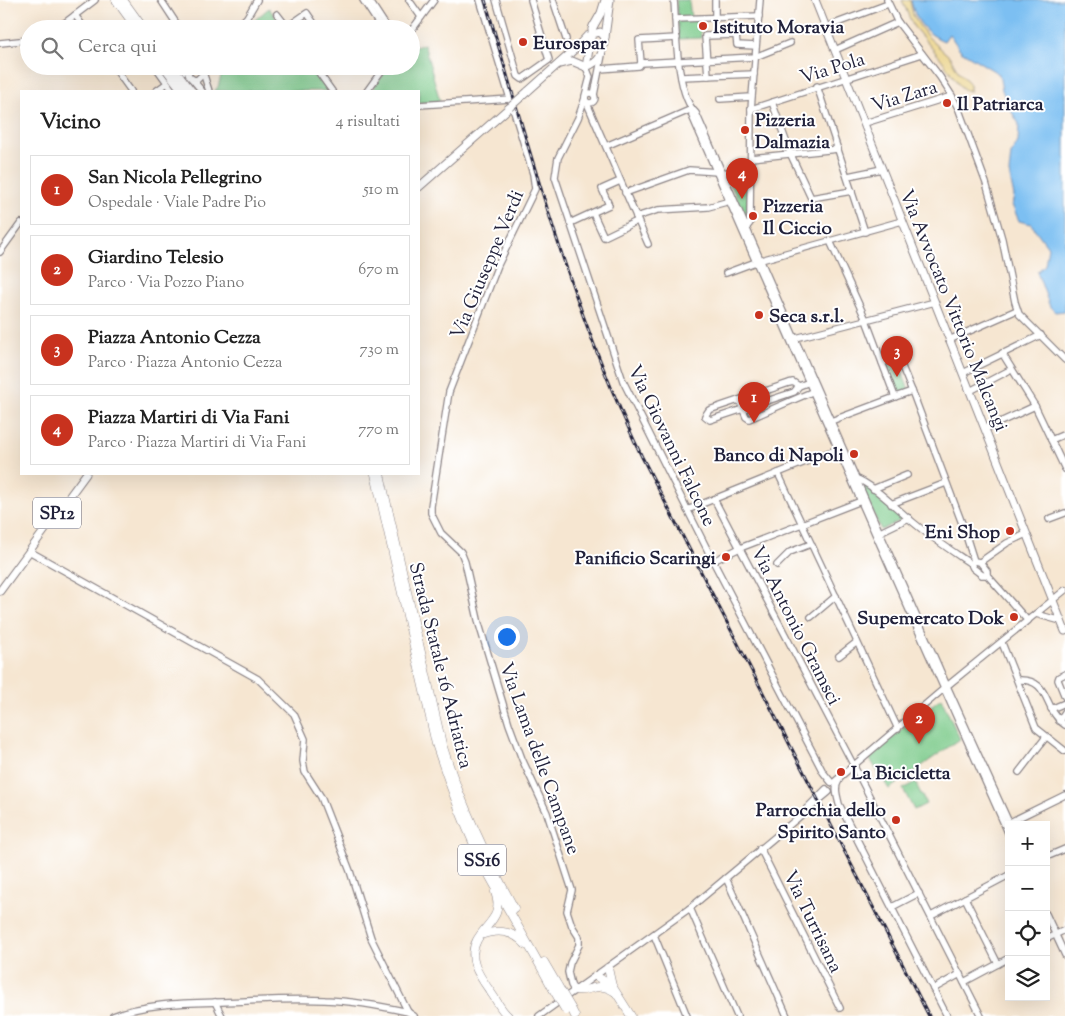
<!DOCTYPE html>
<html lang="it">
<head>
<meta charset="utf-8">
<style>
  :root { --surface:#fff; --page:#f2f2f2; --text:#222; --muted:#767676; --line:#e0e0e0; --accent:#c8321e }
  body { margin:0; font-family:"Sorts Mill Goudy",serif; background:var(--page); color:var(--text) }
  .controls { position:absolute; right:15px; bottom:15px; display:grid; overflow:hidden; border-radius:0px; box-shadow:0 5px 20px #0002 }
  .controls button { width:45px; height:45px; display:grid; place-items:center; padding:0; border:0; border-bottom:1px solid var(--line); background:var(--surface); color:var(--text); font:25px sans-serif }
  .you { position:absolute; left:506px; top:636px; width:18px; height:18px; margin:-12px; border:4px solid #fff; border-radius:50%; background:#1a73e8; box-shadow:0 0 0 8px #1a73e833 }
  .badge { display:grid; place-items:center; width:32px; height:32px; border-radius:50%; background:var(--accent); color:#fff; font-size:16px; font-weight:700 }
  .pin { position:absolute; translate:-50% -41px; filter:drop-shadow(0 1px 2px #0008) }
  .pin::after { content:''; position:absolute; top:26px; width:18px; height:15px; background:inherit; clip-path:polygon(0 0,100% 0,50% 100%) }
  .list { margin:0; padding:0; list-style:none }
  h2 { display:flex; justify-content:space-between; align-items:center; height:65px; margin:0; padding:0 20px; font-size:21px }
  h2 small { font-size:16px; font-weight:400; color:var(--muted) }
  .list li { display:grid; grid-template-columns:32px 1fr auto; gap:15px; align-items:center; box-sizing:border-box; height:70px; margin:0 10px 10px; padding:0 10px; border:1px solid var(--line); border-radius:0px }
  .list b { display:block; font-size:19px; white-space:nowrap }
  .list p { margin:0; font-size:16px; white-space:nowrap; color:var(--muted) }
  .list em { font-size:16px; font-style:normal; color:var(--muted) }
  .icon { flex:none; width:28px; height:28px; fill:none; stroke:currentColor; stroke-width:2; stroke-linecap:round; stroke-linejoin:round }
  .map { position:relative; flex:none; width:1065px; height:1016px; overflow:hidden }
  .search { position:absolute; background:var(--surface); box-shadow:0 5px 20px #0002; left:20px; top:20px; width:400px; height:55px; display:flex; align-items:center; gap:12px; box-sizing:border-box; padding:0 18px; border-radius:28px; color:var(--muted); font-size:19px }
  .panel { position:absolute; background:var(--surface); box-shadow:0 5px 20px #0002; left:20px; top:90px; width:400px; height:385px; border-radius:0px }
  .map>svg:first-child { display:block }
  .green { fill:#7dcb8b; stroke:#507663 }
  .sand { fill:#eeda9e; stroke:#887e6c }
  .water { fill:#7bbff2; stroke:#4e7096 }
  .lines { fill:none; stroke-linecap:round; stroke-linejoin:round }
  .minor-casing { stroke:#8c8486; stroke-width:8 }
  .major-casing { stroke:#8c8486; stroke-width:9 }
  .highway-casing { stroke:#8c8486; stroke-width:9 }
  .minor { stroke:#fff; stroke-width:5.5 }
  .major { stroke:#fff; stroke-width:7 }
  .highway { stroke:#fff; stroke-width:8 }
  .rail-casing { stroke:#22223b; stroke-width:3 }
  .rail { stroke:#fff; stroke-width:1; stroke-dasharray:4; stroke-linecap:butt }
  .major-bridge-casing { stroke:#8c8486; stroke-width:9; stroke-linecap:butt }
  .highway-bridge-casing { stroke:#8c8486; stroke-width:9; stroke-linecap:butt }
  .major-bridge { stroke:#fff; stroke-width:7 }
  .highway-bridge { stroke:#fff; stroke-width:8 }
  .poi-dot { fill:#c8321e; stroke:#fff; stroke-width:2 }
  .labels { text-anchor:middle; stroke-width:4; stroke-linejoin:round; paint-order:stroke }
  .shield { fill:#fff; stroke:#646476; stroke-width:1 }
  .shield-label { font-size:18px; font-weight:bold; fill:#22223b }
  .poi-label { font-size:19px; font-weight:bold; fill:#22223b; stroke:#fff; text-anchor:start }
  .street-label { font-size:19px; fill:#22223b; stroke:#fff }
</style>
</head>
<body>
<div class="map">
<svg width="1065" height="1016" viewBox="0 0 1065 1016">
  <rect width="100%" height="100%" fill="#fff"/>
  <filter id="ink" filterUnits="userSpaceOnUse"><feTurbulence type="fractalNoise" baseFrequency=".02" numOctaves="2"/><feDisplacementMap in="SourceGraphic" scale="10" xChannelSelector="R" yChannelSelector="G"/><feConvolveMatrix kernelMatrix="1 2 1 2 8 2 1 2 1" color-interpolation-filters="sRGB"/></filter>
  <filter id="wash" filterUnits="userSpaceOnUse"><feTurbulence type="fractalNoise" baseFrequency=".0096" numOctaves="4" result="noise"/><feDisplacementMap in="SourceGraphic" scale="20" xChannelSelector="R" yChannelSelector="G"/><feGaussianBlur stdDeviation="1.12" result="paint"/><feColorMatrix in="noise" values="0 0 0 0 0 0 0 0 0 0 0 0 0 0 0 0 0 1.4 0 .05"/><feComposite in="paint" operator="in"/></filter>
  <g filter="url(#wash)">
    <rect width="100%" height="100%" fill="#f6e6d1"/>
    <g class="green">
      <path d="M676 0H689L691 19H700L701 38 679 39Z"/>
      <path d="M269 8 284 29H244Z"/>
      <path d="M411 40H413L415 47 424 44 440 101 419 103V91H377L373 88 390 66H411Z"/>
      <path d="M214 66H311L329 91H214L218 87 221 76Z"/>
      <path d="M728 174 749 175 747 223 726 175Z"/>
      <path d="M897 360 909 390 897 394 886 365Z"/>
      <path d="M858 481 862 482 906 518 881 530Z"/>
      <path d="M941 698 960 739 889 789 868 756Z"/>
      <path d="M915 782 926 804 914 810 903 789Z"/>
    </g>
    <path class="sand" d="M902 0H910L913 15 919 25 928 37 950 57 958 71 970 84V91L965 90 959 85 942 60 913 26Z"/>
    <path class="water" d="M911 0H1065V311L1055 312 1050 307 1037 272 1045 265 1048 247 1031 224 1019 221 1012 205 1014 196 1009 173 1011 154 1018 142 1019 124 1009 107 1002 90 999 74 961 51 949 34 944 41C925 33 915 21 911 0Z"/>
  </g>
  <g filter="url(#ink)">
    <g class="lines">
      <defs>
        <g id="minor">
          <path d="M161 0 180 29"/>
          <path d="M363 0 382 29"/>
          <path d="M369 0 388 29"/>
          <path d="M409 0 421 17"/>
          <path d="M480 0 533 174 535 189 498 265 449 392 431 506V513L441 533 461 552 465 562 479 624 509 724 522 759 547 813 572 890 567 911 572 926 579 937V945L570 963 568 972 571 985 574 990"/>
          <path d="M496 0 518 76 522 79 549 60 531 0"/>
          <path d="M553 0 566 39"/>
          <path d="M674 0C676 27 676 96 696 113L947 686 1010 825"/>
          <path d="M715 0V17"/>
          <path d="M887 0 897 21 940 77 952 96 959 110 986 183 1002 239 1015 302 1019 314 1065 360"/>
          <path d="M277 14 287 27"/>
          <path d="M75 15 85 29"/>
          <path d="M675 19 759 16"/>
          <path d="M826 27 888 4"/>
          <path d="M54 29 66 22 95 0"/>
          <path d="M235 29 247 17 257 0"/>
          <path d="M288 29 287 27 307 13 318 29"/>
          <path d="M411 31 434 0"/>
          <path d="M0 43 29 40"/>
          <path d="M835 50 898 22"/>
          <path d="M641 63 639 40 677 38"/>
          <path d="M113 66 131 91"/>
          <path d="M155 66 173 91"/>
          <path d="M314 66 332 91"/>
          <path d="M189 68C186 74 190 80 197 80L203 74V70L200 66"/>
          <path d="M600 69 639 66 641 63 755 57 790 43"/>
          <path d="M203 72 209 91"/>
          <path d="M708 76 705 36 736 35 737 45 756 46"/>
          <path d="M681 77 754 74"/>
          <path d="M192 79 202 91"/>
          <path d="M817 86 865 232"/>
          <path d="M156 91 191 66"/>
          <path d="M367 91 385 66"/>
          <circle cx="590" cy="98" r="5"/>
          <path d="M594 95 602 55"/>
          <path d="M585 96 590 77 586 67"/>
          <path d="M585 98 578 118 558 158 555 177 623 381 713 561 823 772 831 782"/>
          <path d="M720 99 751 97"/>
          <path d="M586 101 648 244"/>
          <path d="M772 102 791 155 811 198 852 191"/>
          <path d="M419 105 510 99"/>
          <path d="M692 109V116L874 531 1009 835"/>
          <path d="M751 109 922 54"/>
          <path d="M865 123 952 96"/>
          <path d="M606 146 692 109"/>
          <path d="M751 158 838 149"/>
          <path d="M721 175 727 172 751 173"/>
          <path d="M848 176 882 169"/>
          <path d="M625 193 689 170 718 172"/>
          <path d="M593 213 604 237 637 221"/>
          <path d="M636 217 658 210 708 207 730 201"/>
          <path d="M570 223 609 205 602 189 620 181"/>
          <path d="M746 228 750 223 751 109 760 0"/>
          <path d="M830 241 866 320 895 397 912 391 898 357 882 363"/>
          <path d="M0 252 21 223"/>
          <path d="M726 273 761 260 902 221"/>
          <path d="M792 339 935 302"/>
          <path d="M949 340 1017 310"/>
          <path d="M1002 353 1035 406 1065 469"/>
          <path d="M963 373 1041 335"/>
          <path d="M799 386 793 382 789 383 709 410 705 416 710 420 794 392 799 386 812 381"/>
          <path d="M912 391 963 526 974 561"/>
          <path d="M970 391 1008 371"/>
          <path d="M739 400 746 417 749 419 814 391"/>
          <path d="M831 421 895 397"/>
          <path d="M985 429 1035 406"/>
          <path d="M1051 440 1065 434"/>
          <path d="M778 473 898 729"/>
          <path d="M855 478C873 484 899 511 914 523 932 538 952 551 971 564L973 568 982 575H987V571L980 562 974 561 971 564"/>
          <path d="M873 489 907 475"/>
          <path d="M714 499 854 766 981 1016"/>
          <path d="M891 504 946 483"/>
          <path d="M687 510 840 448"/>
          <path d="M1049 519 1065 513"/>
          <path d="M878 533 909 518"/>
          <path d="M29 551 258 679 294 714 305 739 303 761 305 772 321 797 350 871 371 938 408 1012 414 1016"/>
          <path d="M713 561 740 548 861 501"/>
          <path d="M980 562 1007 543 1026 534"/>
          <path d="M777 565 790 552 811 544"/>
          <path d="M987 575 1028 621"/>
          <path d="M1036 614 1061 621"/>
          <path d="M811 617 836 596"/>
          <path d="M1002 643 1036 728 1065 751"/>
          <path d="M839 656 857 642"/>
          <path d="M1065 674 1059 677 1058 680 1065 697"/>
          <path d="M1018 680C1051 678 1043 710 1065 725"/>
          <path d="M1051 709 1065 703"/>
          <path d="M1059 721 1065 712"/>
          <path d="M1019 772 1046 737"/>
          <path d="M839 780C834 788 837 795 839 804L947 1016"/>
          <path d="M833 783 947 686 1065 590"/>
          <path d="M807 808 826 789"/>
          <path d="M1006 824 1065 795"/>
          <path d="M760 848 840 1008"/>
          <path d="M1046 857 1065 849"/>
          <path d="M726 878 787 1016"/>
          <path d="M965 898 998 964"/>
          <path d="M892 907 919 893"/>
          <path d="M690 908 737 1016"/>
          <path d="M1046 914 1065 955"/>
          <path d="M931 916 1009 875"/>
          <path d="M654 935 687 1016"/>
          <path d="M1046 939 1065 930"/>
          <path d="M964 982 1009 958"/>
          <path d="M933 989 960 974"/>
          <path d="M215 1002 222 1016"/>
          <path d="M113 1016C146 1003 186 1003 222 1002 256 1001 291 998 325 1000 353 1001 381 1006 408 1012"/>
          <path d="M539 1016 690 908 829 792"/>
        </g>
        <g id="major">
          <path d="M815 0 1065 631"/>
          <path d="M592 29 601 13 605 0"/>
          <path d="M605 37 610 0"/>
          <path d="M559 64 572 61 586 67"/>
          <path d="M586 67C602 61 602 53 605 37L600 32 593 34"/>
          <path d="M586 67 593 26"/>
          <path d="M527 92 574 50 587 36 592 35"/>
          <path d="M419 187 510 107"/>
          <path d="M0 591 86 474"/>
        </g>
        <g id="highway">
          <path d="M116 0 137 29"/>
          <path d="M123 0 144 29"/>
          <path d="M375 474 436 744C451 789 467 834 489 875 510 913 532 950 553 989"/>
          <path d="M380 474 442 744C460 802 485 855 514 908"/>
          <path d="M495 892C504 917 487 922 477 940 466 960 481 978 492 994 497 1001 501 1010 508 1016"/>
          <path d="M481 935C498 929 513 930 526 945"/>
          <path d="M544 962 558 986"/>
          <path d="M608 968 612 986 631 1016"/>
          <path d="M596 976 612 986"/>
          <path d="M574 990C591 993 597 980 615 992"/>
          <path d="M571 1008 575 1016"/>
        </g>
      </defs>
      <use href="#minor" class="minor-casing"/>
      <use href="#major" class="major-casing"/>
      <use href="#highway" class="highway-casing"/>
      <use href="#minor" class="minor"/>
      <use href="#major" class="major"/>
      <use href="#highway" class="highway"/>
      <defs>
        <path id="rail" d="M485 0C531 155 572 311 642 457L929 1016"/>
      </defs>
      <use href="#rail" class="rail-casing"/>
      <use href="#rail" class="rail"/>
      <defs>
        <path id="major-bridge" d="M510 107 527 92"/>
        <g id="highway-bridge">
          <path d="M164 66 183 91"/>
          <path d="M172 66 191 91"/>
          <path d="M558 986 571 1008"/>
          <path d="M553 989 566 1011"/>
        </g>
      </defs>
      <use href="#major-bridge" class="major-bridge-casing"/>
      <use href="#highway-bridge" class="highway-bridge-casing"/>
      <use href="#major-bridge" class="major-bridge"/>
      <use href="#highway-bridge" class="highway-bridge"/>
    </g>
  </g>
  <g class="poi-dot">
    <circle cx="703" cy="26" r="5"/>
    <circle cx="523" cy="42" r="5"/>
    <circle cx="947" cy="103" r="5"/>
    <circle cx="745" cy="130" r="5"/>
    <circle cx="753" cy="216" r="5"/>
    <circle cx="759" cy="315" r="5"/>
    <circle cx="854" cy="454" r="5"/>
    <circle cx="1010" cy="531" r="5"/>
    <circle cx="726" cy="557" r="5"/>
    <circle cx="1014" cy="617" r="5"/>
    <circle cx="841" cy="772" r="5"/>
    <circle cx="896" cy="820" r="5"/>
  </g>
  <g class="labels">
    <g class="shield">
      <rect x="33" y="497.5" width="48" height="31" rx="4"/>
      <rect x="458" y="844.5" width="48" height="31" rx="4"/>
    </g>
    <g class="shield-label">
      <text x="57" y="519">SP12</text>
      <text x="482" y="866">SS16</text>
    </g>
    <g class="poi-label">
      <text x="713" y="33">Istituto Moravia</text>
      <text x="533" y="49">Eurospar</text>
      <text x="957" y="110">Il Patriarca</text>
      <text x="755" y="126">Pizzeria<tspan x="755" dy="22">Dalmazia</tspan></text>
      <text x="763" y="212">Pizzeria<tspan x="763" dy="22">Il Ciccio</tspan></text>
      <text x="769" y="322">Seca s.r.l.</text>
      <text x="844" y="461" text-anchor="end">Banco di Napoli</text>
      <text x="1000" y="538" text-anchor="end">Eni Shop</text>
      <text x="716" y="564" text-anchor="end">Panificio Scaringi</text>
      <text x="1004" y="624" text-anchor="end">Supemercato Dok</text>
      <text x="851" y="779">La Bicicletta</text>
      <text x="886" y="816" text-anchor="end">Parrocchia dello<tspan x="886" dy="22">Spirito Santo</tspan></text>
    </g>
    <g class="street-label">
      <text transform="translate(832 67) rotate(-17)" y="7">Via Pola</text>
      <text transform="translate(904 95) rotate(-17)" y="7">Via Zara</text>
      <text transform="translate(486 264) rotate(-67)" y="7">Via Giuseppe Verdi</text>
      <text transform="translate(955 310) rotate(68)" y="7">Via Avvocato Vittorio Malcangi</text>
      <text transform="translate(673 445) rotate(64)" y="7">Via Giovanni Falcone</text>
      <text transform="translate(797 625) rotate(63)" y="7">Via Antonio Gramsci</text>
      <text transform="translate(442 665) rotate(76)" y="7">Strada Statale 16 Adriatica</text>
      <text transform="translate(541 758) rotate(70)" y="7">Via Lama delle Campane</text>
      <text transform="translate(814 921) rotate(64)" y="7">Via Turrisana</text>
    </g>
  </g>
</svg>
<div class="controls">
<button>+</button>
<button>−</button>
<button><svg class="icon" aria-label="locate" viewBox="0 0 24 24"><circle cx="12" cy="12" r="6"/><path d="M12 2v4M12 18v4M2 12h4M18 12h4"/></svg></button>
<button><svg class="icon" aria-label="layers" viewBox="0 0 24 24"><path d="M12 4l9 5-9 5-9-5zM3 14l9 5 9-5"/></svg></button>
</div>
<div class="you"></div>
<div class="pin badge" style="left:754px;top:423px">1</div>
<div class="pin badge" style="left:919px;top:744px">2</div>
<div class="pin badge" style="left:897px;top:377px">3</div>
<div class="pin badge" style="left:742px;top:199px">4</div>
<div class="search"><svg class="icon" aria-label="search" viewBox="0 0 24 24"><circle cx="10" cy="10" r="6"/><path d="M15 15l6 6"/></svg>Cerca qui</div>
<section class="panel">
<h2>Vicino<small>4 risultati</small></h2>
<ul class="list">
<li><span class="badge">1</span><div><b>San Nicola Pellegrino</b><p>Ospedale · Viale Padre Pio</p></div><em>510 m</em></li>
<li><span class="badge">2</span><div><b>Giardino Telesio</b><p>Parco · Via Pozzo Piano</p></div><em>670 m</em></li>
<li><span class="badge">3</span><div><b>Piazza Antonio Cezza</b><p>Parco · Piazza Antonio Cezza</p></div><em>730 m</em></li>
<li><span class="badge">4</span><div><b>Piazza Martiri di Via Fani</b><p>Parco · Piazza Martiri di Via Fani</p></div><em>770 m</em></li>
</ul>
</section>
</div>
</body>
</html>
